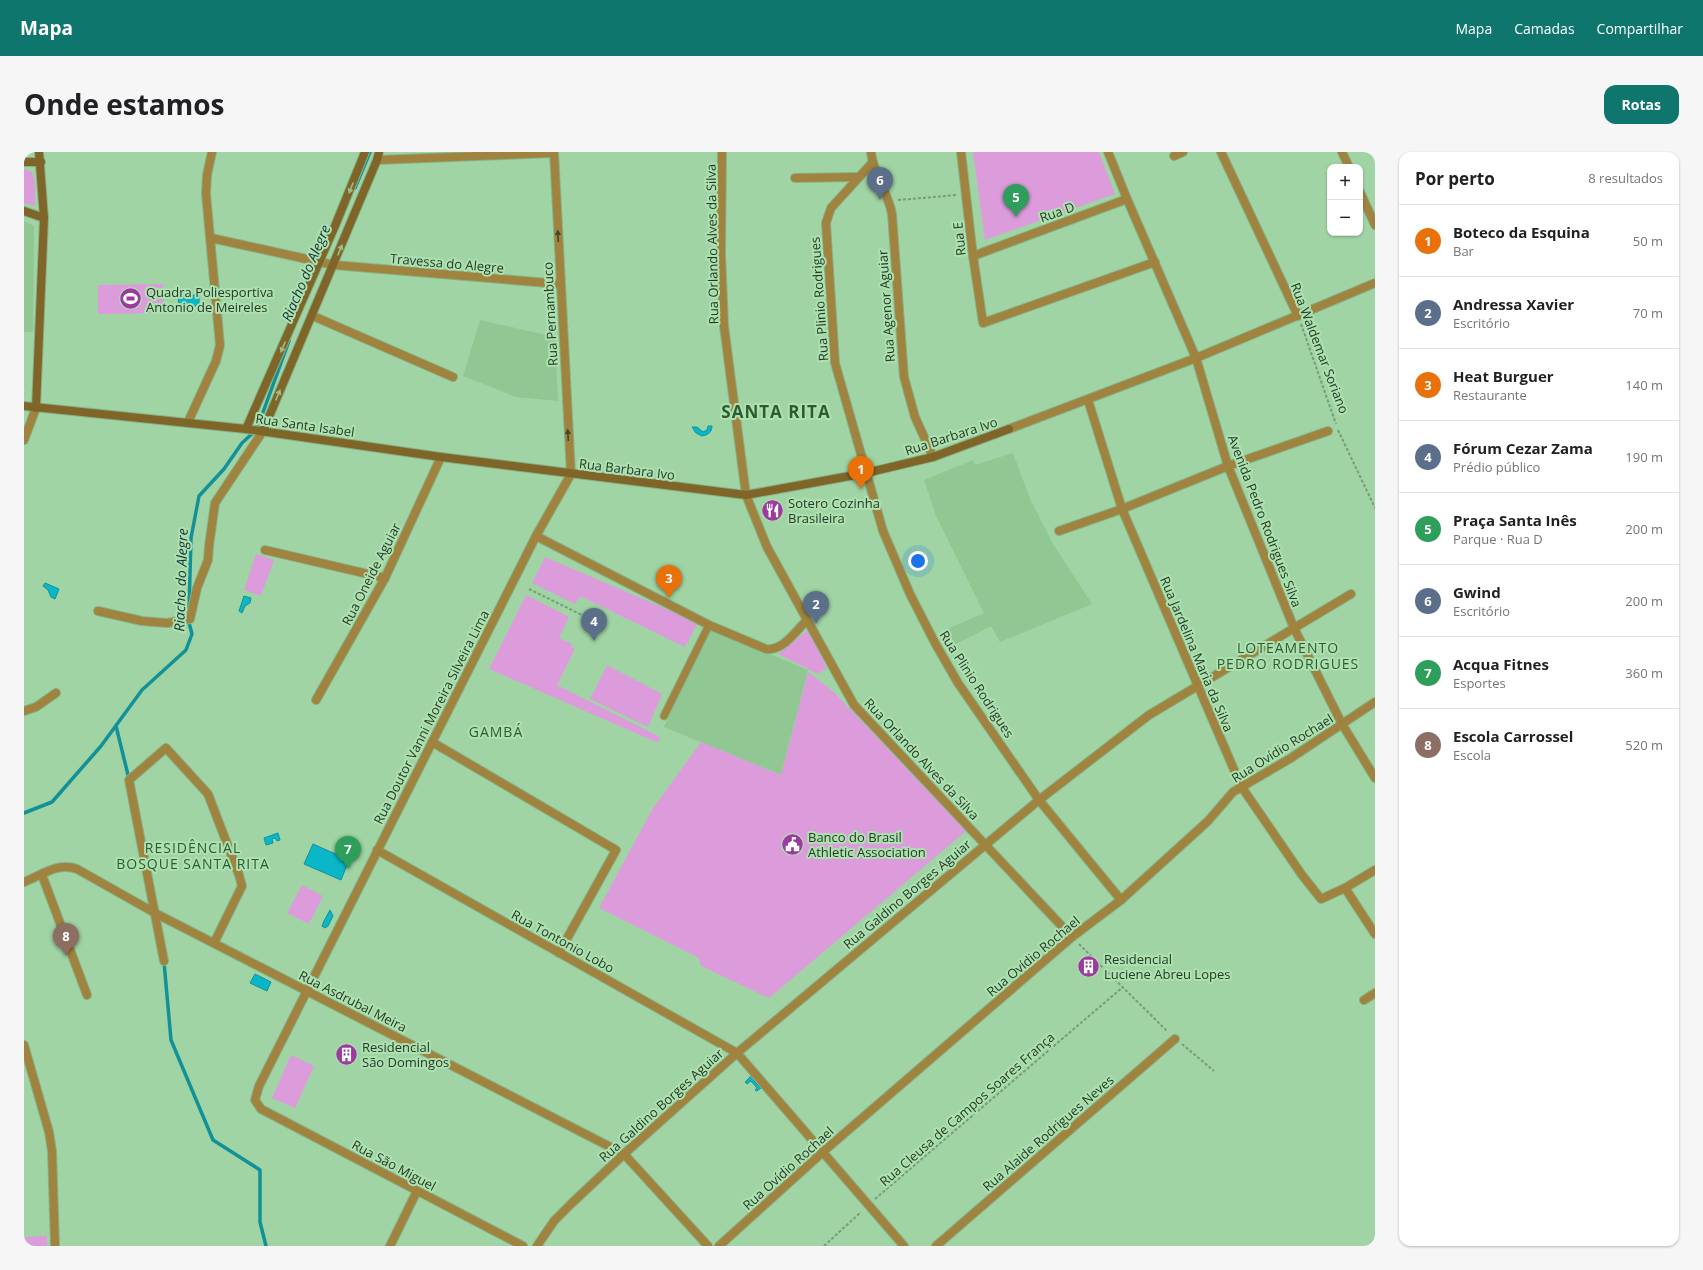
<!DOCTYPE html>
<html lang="pt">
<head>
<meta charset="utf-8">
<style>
  :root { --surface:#fff; --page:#f6f6f6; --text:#202124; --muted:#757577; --line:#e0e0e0; --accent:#0f766e }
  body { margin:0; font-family:"Open Sans",sans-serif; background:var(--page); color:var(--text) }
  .controls { position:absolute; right:12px; top:12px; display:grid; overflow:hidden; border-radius:8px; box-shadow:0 1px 3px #0004 }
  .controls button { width:36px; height:36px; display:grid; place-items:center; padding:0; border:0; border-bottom:1px solid var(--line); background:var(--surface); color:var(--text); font:20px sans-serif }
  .you { position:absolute; left:894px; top:409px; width:14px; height:14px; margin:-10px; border:3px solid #fff; border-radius:50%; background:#1a73e8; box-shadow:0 0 0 6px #1a73e833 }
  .badge { display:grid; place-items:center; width:26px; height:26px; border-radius:50%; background:var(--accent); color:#fff; font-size:13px; font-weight:700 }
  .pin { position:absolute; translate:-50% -33px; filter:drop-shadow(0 1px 2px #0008) }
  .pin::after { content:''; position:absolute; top:21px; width:14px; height:12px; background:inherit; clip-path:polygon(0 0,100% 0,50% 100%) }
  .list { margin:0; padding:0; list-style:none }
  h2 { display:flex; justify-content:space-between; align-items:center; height:52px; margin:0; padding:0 16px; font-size:17px }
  h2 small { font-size:13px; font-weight:400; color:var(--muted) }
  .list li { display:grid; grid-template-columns:26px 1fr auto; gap:12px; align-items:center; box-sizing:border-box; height:72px; padding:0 16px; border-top:1px solid var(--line) }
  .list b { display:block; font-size:15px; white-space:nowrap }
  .list p { margin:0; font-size:13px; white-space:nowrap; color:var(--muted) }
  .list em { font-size:13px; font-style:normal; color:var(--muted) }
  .map { position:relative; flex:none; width:1351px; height:1094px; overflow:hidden; border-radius:12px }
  header { display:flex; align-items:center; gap:24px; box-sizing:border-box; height:56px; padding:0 20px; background:var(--accent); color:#fff }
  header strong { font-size:19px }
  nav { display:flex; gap:22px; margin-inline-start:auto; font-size:14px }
  .intro { display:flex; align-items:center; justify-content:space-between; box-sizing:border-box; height:96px; padding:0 24px }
  h1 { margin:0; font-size:28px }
  .button { padding:10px 18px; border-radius:12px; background:var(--accent); color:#fff; font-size:14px; font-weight:700 }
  main { display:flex; gap:24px; padding:0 24px }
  aside { flex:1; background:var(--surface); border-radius:12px; box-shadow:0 1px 3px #0004 }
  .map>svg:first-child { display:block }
  .built { fill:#90c793 }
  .green { fill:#dc9cdc }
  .water { fill:#0ab7c8; stroke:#129298 }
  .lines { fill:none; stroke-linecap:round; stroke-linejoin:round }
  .stream { stroke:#129298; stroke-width:3.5 }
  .lane-casing { stroke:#85b288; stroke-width:9 }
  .street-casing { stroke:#85b288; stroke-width:10 }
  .secondary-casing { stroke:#85b288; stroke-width:10 }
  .path { stroke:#759d78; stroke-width:2; stroke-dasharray:3 2; stroke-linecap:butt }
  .lane { stroke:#a0833e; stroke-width:7 }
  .street { stroke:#a0833e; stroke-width:8 }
  .secondary { stroke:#7f6628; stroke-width:8 }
  .oneway { fill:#9fbc87 }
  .oneway2 { fill:#3e492c }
  .labels { text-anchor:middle; stroke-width:4; stroke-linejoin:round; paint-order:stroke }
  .street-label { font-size:13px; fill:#263a27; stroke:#ade1b0 }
  .poi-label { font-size:13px; fill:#263a27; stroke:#ade1b0; text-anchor:start }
  .water-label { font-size:14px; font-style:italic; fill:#143236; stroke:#ade1b0 }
  .neighbourhood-label { font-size:14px; letter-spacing:1px; fill:#2c5b31; stroke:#ade1b0 }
  .district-label { font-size:17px; font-weight:bold; letter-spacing:1px; fill:#2c5b31; stroke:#ade1b0 }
</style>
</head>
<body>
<header>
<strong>Mapa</strong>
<nav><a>Mapa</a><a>Camadas</a><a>Compartilhar</a></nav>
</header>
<div class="intro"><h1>Onde estamos</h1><a class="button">Rotas</a></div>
<main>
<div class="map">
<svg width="1351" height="1094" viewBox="0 0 1351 1094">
  <rect width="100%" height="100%" fill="#a0d4a4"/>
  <g class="built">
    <path d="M0 69 10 74 9 180H0Z"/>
    <path d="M456 168 531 185 534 249 492 245 439 224Z"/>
    <path d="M989 301 1006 347 1029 392 1068 452 976 490 967 474 928 494 919 479 960 461 912 364 900 328 949 308 951 313Z"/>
    <path d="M684 476 784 518 757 623 640 575Z"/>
  </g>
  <g class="green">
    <path d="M949 0H1075L1091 42 961 88Z"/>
    <path d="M0 17 8 20 11 29V54L0 51Z"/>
    <path d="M139 132 140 161 74 162V133Z"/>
    <path d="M232 402 250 408 237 444 220 438Z"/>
    <path d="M521 405 668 468 673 472 661 495 556 444 551 452 508 431Z"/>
    <path d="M502 443 545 465 535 486 548 492 547 495 551 497 533 533 636 585 634 591 465 517Z"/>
    <path d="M784 478 803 516 794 522 754 502Z"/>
    <path d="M583 513 638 542 624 575 566 547Z"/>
    <path d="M784 520 810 540 942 679 745 846 677 814 675 806 575 756 629 656 677 590 757 623Z"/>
    <path d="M278 733 299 744 285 772 263 761Z"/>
    <path d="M267 903 290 914 271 956 248 946Z"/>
    <path d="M23 1084V1094H0V1085Z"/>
  </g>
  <g class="water">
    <path d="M154 143H175V154H155Z"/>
    <path d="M684 274H688C688 280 684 283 678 284L672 281 668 275H673L679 280 683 278Z"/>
    <path d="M21 431 35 437 31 447 27 445 24 438 19 434Z"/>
    <path d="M220 444 227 446 226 451 221 454 218 461 215 459Z"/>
    <path d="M254 681 256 688 253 689 251 686 248 687 249 691 242 693 240 686Z"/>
    <path d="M289 692 325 708 317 728 280 712Z"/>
    <path d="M306 758 309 764 304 774 301 776 298 774 300 769Z"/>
    <path d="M231 822 247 830 243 839 226 831Z"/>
    <path d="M728 923 731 927 730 929 737 936 733 939 731 938 733 936 727 929 723 932 721 930Z"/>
  </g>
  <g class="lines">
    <g class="stream">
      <path d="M331 36 346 0"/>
      <path d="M165 458 167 386 175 344 200 317 218 291 230 280 238 263 265 189"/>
      <path d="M92 574 105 627"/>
      <path d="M0 661 28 650 77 594 118 538 162 498 168 482 164 467"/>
      <path d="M140 810 147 888 189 988 236 1018V1070L242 1094"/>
    </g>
    <defs>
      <path id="lane" d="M640 564 685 473"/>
      <g id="street">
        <path d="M698 0 697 102 700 174 722 343 743 395 830 553 1048 785"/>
        <path d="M847 0C849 22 864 40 868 62L880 225 891 265 909 305"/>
        <path d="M937 0 949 104 959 171 1131 110"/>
        <path d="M1084 0 1103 47 1172 206 1204 314 1270 476 1318 572 1351 626"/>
        <path d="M1197 0 1274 164"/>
        <path d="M1318 0 1325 15"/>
        <path d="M1150 4 1159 0"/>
        <path d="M353 8 530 1"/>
        <path d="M848 11 807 56 802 71 811 211 859 379 886 442 911 491 934 531 1015 648 1097 748"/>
        <path d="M771 26 835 25"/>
        <path d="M1336 40 1351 73"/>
        <path d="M187 86 310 113 536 132"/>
        <path d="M949 104 1103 47"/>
        <path d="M289 164 429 225"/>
        <path d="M1064 248 1098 357 1217 634 1278 723 1297 747 1321 736 1351 718"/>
        <path d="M164 270 192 209 196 193 182 42 183 23 188 0"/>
        <path d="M985 277 1172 206 1351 131"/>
        <path d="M0 288 12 256"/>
        <path d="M1035 379 1098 357 1204 314 1304 279"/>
        <path d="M512 384 685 473 742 497C759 499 771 480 783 468"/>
        <path d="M241 398 361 426"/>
        <path d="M74 459 118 469 143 471 166 467 173 436 184 408 185 394 191 351 239 279"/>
        <path d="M292 548 361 426 417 305"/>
        <path d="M0 559 12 555 32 541"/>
        <path d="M408 590 592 698 535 801"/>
        <path d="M353 698 713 901 880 1094"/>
        <path d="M18 723 63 843"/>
        <path d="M0 730C18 723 34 710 53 717L131 761 600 1002 684 1094"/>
        <path d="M1321 736 1351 782"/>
        <path d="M140 809 105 628 142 596 184 642 215 723 218 734 190 791"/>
        <path d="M1340 848 1351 841"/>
        <path d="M0 893 25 980 28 999 31 1094"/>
        <path d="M366 1094 393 1039"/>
        <path d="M499 1094 237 957 231 948 235 934 512 384 547 322 530 0"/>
        <path d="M513 1094 530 1069 548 1051 600 1002 713 901 1015 648 1125 563 1327 442"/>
        <path d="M695 1094 800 999 1048 785 1097 748 1184 669 1209 640 1267 606 1351 550"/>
        <path d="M912 1094 1151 887"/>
      </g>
      <g id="secondary">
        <path d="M0 10H17"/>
        <path d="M0 59 20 66"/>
        <path d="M0 254 222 277 417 305 722 343 842 321 909 305 985 277"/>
        <path d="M12 256 20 66 15 0"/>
        <path d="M222 277 311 74 341 0"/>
        <path d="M239 279 353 8 355 0"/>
      </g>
    </defs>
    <use href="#lane" class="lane-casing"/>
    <use href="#street" class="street-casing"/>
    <use href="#secondary" class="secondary-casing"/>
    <g class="path">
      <path d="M874 48 933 43"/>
      <path d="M1277 172 1312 272"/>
      <path d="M1314 278 1351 356"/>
      <path d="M505 437 562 465"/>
      <path d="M1055 792 1144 880"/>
      <path d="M1158 892 1190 919"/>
      <path d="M851 1047 1099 835"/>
      <path d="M800 1094 837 1060"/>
    </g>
    <use href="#lane" class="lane"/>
    <use href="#street" class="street"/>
    <use href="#secondary" class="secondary"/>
  </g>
  <defs><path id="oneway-solid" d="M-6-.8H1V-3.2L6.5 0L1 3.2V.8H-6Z"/></defs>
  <g class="oneway">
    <use href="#oneway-solid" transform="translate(327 36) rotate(112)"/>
    <use href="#oneway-solid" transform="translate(316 98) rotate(-67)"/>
    <use href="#oneway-solid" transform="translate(259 195) rotate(113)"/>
    <use href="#oneway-solid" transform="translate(254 243) rotate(-67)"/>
  </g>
  <g class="oneway2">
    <use href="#oneway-solid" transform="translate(534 84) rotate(-93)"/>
    <use href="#oneway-solid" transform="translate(544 283) rotate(-93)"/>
  </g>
  <defs>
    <symbol id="stadium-disc" viewBox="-11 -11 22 22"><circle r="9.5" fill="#9d3aa0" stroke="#ade1b0"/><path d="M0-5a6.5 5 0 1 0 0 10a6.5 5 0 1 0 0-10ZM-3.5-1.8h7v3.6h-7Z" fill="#fff"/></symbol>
    <symbol id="restaurant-disc" viewBox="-11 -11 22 22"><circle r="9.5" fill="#9d3aa0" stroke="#ade1b0"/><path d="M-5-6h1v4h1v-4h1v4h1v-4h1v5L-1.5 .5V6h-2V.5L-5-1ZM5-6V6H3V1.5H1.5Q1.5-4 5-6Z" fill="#fff"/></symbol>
    <symbol id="civic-disc" viewBox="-11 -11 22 22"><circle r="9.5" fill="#9d3aa0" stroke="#ade1b0"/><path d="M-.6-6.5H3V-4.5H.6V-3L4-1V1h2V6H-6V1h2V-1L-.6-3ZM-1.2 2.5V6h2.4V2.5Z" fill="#fff"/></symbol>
    <symbol id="building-disc" viewBox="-11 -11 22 22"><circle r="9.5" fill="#9d3aa0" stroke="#ade1b0"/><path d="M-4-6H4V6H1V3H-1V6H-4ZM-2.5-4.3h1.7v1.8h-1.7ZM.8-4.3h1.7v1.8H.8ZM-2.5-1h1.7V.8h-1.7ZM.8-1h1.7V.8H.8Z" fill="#fff"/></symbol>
  </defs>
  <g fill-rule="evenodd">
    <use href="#stadium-disc" x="94" y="134" width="25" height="25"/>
    <use href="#restaurant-disc" x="736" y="346" width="25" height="25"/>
    <use href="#civic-disc" x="756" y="680" width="25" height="25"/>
    <use href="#building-disc" x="1052" y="802" width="25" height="25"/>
    <use href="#building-disc" x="310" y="890" width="25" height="25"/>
  </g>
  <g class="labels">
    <g class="street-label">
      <text transform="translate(1033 60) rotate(-20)" y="5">Rua D</text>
      <text transform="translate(935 87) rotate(-96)" y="5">Rua E</text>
      <text transform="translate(688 92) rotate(-91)" y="5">Rua Orlando Alves da Silva</text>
      <text transform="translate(423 111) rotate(5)" y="5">Travessa do Alegre</text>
      <text transform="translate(795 147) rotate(-94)" y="5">Rua Plinio Rodrigues</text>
      <text transform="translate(862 154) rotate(-94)" y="5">Rua Agenor Aguiar</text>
      <text transform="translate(526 162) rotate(-93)" y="5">Rua Pernambuco</text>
      <text transform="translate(1296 196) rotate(69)" y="5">Rua Waldemar Soriano</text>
      <text transform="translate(281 273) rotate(8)" y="5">Rua Santa Isabel</text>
      <text transform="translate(927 284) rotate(-18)" y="5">Rua Barbara Ivo</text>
      <text transform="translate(603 317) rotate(7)" y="5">Rua Barbara Ivo</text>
      <text transform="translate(1241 369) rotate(69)" y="5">Avenida Pedro Rodrigues Silva</text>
      <text transform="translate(347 422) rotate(-63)" y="5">Rua Oneide Aguiar</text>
      <text transform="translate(1173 502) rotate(67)" y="5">Rua Jardelina Maria da Silva</text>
      <text transform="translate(953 532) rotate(57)" y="5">Rua Plinio Rodrigues</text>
      <text transform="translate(407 565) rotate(-63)" y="5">Rua Doutor Vanni Moreira Silveira Lima</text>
      <text transform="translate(1258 596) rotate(-32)" y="5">Rua Ovídio Rochael</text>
      <text transform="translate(898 607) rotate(47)" y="5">Rua Orlando Alves da Silva</text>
      <text transform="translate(883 742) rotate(-40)" y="5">Rua Galdino Borges Aguiar</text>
      <text transform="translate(539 789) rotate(29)" y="5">Rua Tontonio Lobo</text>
      <text transform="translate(1009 804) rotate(-40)" y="5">Rua Ovídio Rochael</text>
      <text transform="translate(329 849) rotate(27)" y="5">Rua Asdrubal Meira</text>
      <text transform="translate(637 953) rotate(-42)" y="5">Rua Galdino Borges Aguiar</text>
      <text transform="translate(943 957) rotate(-41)" y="5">Rua Cleusa de Campos Soares França</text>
      <text transform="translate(1024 981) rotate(-41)" y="5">Rua Alaide Rodrigues Neves</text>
      <text transform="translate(370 1013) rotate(28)" y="5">Rua São Miguel</text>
      <text transform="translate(764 1016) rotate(-42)" y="5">Rua Ovídio Rochael</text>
    </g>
    <g class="poi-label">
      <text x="122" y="145">Quadra Poliesportiva<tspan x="122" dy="15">Antonio de Meireles</tspan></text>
      <text x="764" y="356">Sotero Cozinha<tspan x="764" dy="15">Brasileira</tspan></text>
      <text x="784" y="690">Banco do Brasil<tspan x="784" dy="15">Athletic Association</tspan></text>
      <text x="1080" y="812">Residencial<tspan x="1080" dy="15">Luciene Abreu Lopes</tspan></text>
      <text x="338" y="900">Residencial<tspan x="338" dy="15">São Domingos</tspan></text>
    </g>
    <g class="water-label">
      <text transform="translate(282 121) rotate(-67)" y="5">Riacho do Alegre</text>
      <text transform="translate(157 428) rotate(-88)" y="5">Riacho do Alegre</text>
    </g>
    <g class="neighbourhood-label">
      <text x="1264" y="501">LOTEAMENTO<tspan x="1264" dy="16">PEDRO RODRIGUES</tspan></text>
      <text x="472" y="585">GAMBÁ</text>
      <text x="169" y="701">RESIDÊNCIAL<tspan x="169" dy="16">BOSQUE SANTA RITA</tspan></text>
    </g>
    <g class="district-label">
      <text x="752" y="266">SANTA RITA</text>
    </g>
  </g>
</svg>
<div class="controls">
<button>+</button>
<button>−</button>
</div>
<div class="you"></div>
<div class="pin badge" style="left:837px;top:337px;background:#e8710a">1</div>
<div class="pin badge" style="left:792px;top:472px;background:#5c6f8a">2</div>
<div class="pin badge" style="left:645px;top:446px;background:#e8710a">3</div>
<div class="pin badge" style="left:570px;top:489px;background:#5c6f8a">4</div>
<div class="pin badge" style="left:992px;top:65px;background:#2e9e5b">5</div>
<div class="pin badge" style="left:856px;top:48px;background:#5c6f8a">6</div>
<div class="pin badge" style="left:324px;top:717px;background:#2e9e5b">7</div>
<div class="pin badge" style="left:42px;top:804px;background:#8d6e63">8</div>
</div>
<aside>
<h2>Por perto<small>8 resultados</small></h2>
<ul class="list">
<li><span class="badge" style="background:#e8710a">1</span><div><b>Boteco da Esquina</b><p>Bar</p></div><em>50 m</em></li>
<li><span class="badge" style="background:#5c6f8a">2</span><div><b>Andressa Xavier</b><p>Escritório</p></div><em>70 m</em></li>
<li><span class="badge" style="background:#e8710a">3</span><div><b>Heat Burguer</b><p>Restaurante</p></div><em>140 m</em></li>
<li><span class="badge" style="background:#5c6f8a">4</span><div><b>Fórum Cezar Zama</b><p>Prédio público</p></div><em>190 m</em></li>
<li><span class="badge" style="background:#2e9e5b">5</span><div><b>Praça Santa Inês</b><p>Parque · Rua D</p></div><em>200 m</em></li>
<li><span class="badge" style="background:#5c6f8a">6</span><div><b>Gwind</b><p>Escritório</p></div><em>200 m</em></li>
<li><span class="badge" style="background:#2e9e5b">7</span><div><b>Acqua Fitnes</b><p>Esportes</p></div><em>360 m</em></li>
<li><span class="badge" style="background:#8d6e63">8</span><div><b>Escola Carrossel</b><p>Escola</p></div><em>520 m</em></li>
</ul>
</aside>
</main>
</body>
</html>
